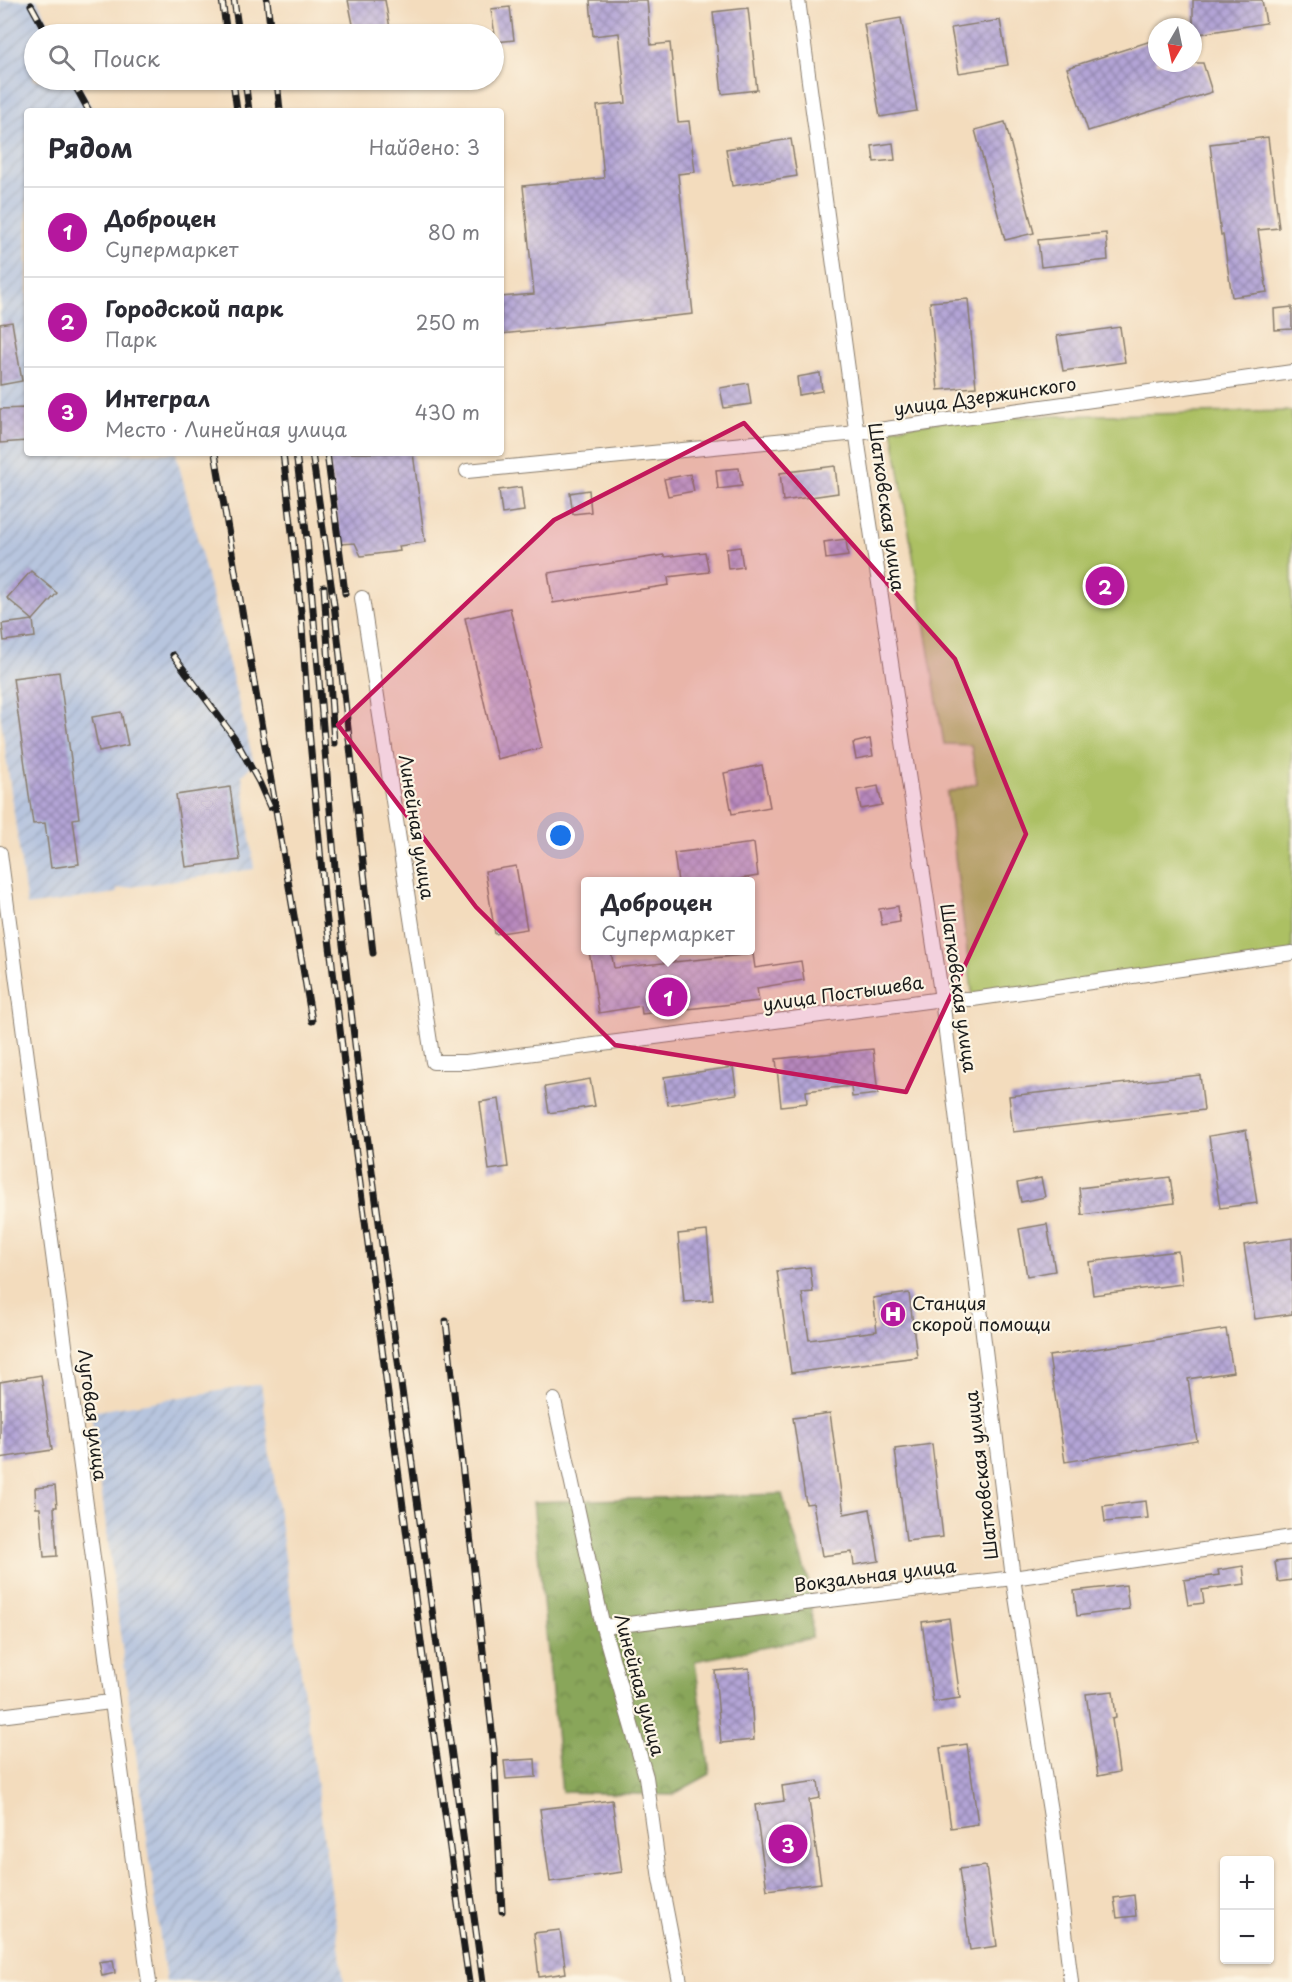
<!DOCTYPE html>
<html lang="ru">
<head>
<meta charset="utf-8">
<style>
  :root { --surface:#fff; --page:#f7f7f7; --text:#2b2b33; --muted:#7c7c81; --line:#e1e1e2; --accent:#b5179e }
  body { margin:0; font-family:"Playpen Sans",sans-serif; background:var(--page); color:var(--text) }
  .controls { position:absolute; right:18px; bottom:18px; display:grid; overflow:hidden; border-radius:6px; box-shadow:0 2px 4px #0004 }
  .controls button { width:54px; height:54px; display:grid; place-items:center; padding:0; border:0; border-bottom:2px solid var(--line); background:var(--surface); color:var(--text); font:30px sans-serif }
  .compass { position:absolute; left:1148px; top:18px; width:54px; height:54px; border-radius:50%; background:var(--surface); box-shadow:0 2px 4px #0004; rotate:189deg }
  .you { position:absolute; left:561px; top:836px; width:21px; height:21px; margin:-15px; border:4px solid #fff; border-radius:50%; background:#1a73e8; box-shadow:0 0 0 9px #1a73e833 }
  .badge { display:grid; place-items:center; width:39px; height:39px; border-radius:50%; background:var(--accent); color:#fff; font-size:20px; font-weight:700 }
  .pin { position:absolute; translate:-50% -50%; border:3px solid #fff; box-shadow:0 2px 6px #0006 }
  .popup { position:absolute; left:581px; top:877px; width:174px; height:78px; box-sizing:border-box; display:grid; place-content:center; border-radius:6px; background:var(--surface); filter:drop-shadow(0 2px 4px #0005); font-size:20px; white-space:nowrap; color:var(--muted) }
  .popup b { font-size:22px; color:var(--text) }
  .popup::after { content:''; position:absolute; left:50%; top:100%; margin-left:-12px; border:12px solid transparent; border-top-color:var(--surface) }
  .list { margin:0; padding:0; list-style:none }
  h2 { display:flex; justify-content:space-between; align-items:center; height:78px; margin:0; padding:0 24px; font-size:26px }
  h2 small { font-size:20px; font-weight:400; color:var(--muted) }
  .list li { display:grid; grid-template-columns:39px 1fr auto; gap:18px; align-items:center; box-sizing:border-box; height:90px; padding:0 24px; border-top:2px solid var(--line) }
  .list b { display:block; font-size:22px; white-space:nowrap }
  .list p { margin:0; font-size:20px; white-space:nowrap; color:var(--muted) }
  .list em { font-size:20px; font-style:normal; color:var(--muted) }
  .icon { flex:none; width:33px; height:33px; fill:none; stroke:currentColor; stroke-width:2; stroke-linecap:round; stroke-linejoin:round }
  .map { position:relative; flex:none; width:1292px; height:1982px; overflow:hidden }
  .search { position:absolute; background:var(--surface); box-shadow:0 2px 4px #0004; left:24px; top:24px; width:480px; height:66px; display:flex; align-items:center; gap:15px; box-sizing:border-box; padding:0 21px; border-radius:33px; color:var(--muted); font-size:22px }
  .panel { position:absolute; background:var(--surface); box-shadow:0 2px 4px #0004; left:24px; top:108px; width:480px; height:348px; border-radius:6px }
  .map>svg:first-child { display:block }
  .industrial { fill:url(#industrial-furrows) }
  .forest { fill:url(#forest-crowns); stroke:#52613b; stroke-width:1.5 }
  .park { fill:#acc064; stroke:#646e40; stroke-width:1.5 }
  .building { fill:url(#building-cross-hatch) }
  .lines { fill:none; stroke-linecap:round; stroke-linejoin:round }
  .minor-casing { stroke:#887c6c; stroke-width:16 }
  .minor { stroke:#fff; stroke-width:14 }
  .rail-casing { stroke:#1c1c1c; stroke-width:7 }
  .rail { stroke:#fcf5e5; stroke-width:4.5; stroke-dasharray:14; stroke-linecap:butt }
  .marked { fill:#c2185b; fill-opacity:0.2; stroke:#c2185b; stroke-width:4.5; stroke-linejoin:round }
  .labels { text-anchor:middle; stroke-width:4.5; stroke-linejoin:round; paint-order:stroke }
  .street-label { font-size:18px; fill:#1c1c1c; stroke:#fcf5e5 }
  .poi-label { font-size:18px; fill:#1c1c1c; stroke:#fcf5e5; text-anchor:start }
</style>
</head>
<body>
<div class="map">
<svg width="1292" height="1982" viewBox="0 0 1292 1982">
  <defs>
    <pattern id="industrial-furrows" width="10" height="10" patternUnits="userSpaceOnUse" patternTransform="scale(1.5)"><rect width="10" height="10" fill="#b7c5de"/><path d="M-1 1l2-2M0 10L10 0M9 11l2-2" fill="none" stroke="#9da9be"/></pattern>
    <pattern id="forest-crowns" width="20" height="18" patternUnits="userSpaceOnUse" patternTransform="scale(1.5)"><rect width="20" height="18" fill="#89a65a"/><path d="M2 6a3 3 0 1 1 6 0M12 15a3 3 0 1 1 6 0" fill="none" stroke="#6f864a"/></pattern>
    <pattern id="building-cross-hatch" width="8" height="8" patternUnits="userSpaceOnUse" patternTransform="scale(1.5)"><rect width="8" height="8" fill="#b3a4d6"/><path d="M0 0l8 8M0 8l8-8" fill="none" stroke="#9185ad"/></pattern>
  </defs>
  <rect width="100%" height="100%" fill="#fcf5e5"/>
  <filter id="ink" filterUnits="userSpaceOnUse"><feTurbulence type="fractalNoise" baseFrequency=".0167" numOctaves="2"/><feDisplacementMap in="SourceGraphic" scale="12" xChannelSelector="R" yChannelSelector="G"/><feConvolveMatrix kernelMatrix="1 2 1 2 8 2 1 2 1" color-interpolation-filters="sRGB"/></filter>
  <filter id="wash" filterUnits="userSpaceOnUse"><feTurbulence type="fractalNoise" baseFrequency=".008" numOctaves="4" result="noise"/><feDisplacementMap in="SourceGraphic" scale="24" xChannelSelector="R" yChannelSelector="G"/><feGaussianBlur stdDeviation="1.35" result="paint"/><feColorMatrix in="noise" values="0 0 0 0 0 0 0 0 0 0 0 0 0 0 0 0 0 1.4 0 .05"/><feComposite in="paint" operator="in"/></filter>
  <g filter="url(#wash)">
    <rect width="100%" height="100%" fill="#f3dcbd"/>
    <g class="industrial">
      <path d="M0 0H37L55 34H34V80H77L93 111H27V453H176L254 763 242 775 254 869 117 889V893L27 906 0 713Z"/>
      <path d="M261 1384 344 1982H166L91 1412Z"/>
    </g>
    <path class="forest" d="M782 1494 811 1590 812 1638 695 1661 710 1774 672 1795 562 1792 533 1502Z"/>
    <path class="park" d="M1292 411V953L973 999 947 793 977 783 971 745 944 744 892 428 966 418Z"/>
    <g id="blocks">
      <g class="building">
        <path d="M348 0H385L391 34H355Z"/>
        <path d="M590 0H647L651 45 670 43 678 122 689 121 695 172 678 174 693 314 501 334V297L534 294 523 186 604 178 597 106 626 103 619 33 593 36Z"/>
        <path d="M1193 0H1262L1266 23 1193 35Z"/>
        <path d="M510 7 514 40 496 42 491 9Z"/>
        <path d="M748 8 757 90 722 94 713 12Z"/>
        <path d="M901 18 917 111 880 117 864 24Z"/>
        <path d="M1000 20 1008 65 959 73 951 28Z"/>
        <path d="M1157 39V63H1203L1212 92 1088 131 1067 68Z"/>
        <path d="M1005 122 1034 233 1005 240 975 130Z"/>
        <path d="M1268 137 1279 228 1258 230 1267 292 1232 297 1223 235H1221L1210 144Z"/>
        <path d="M791 139 797 176 732 186 726 149Z"/>
        <path d="M893 143 895 160 874 162 872 146Z"/>
        <path d="M1106 233 1108 260 1041 267 1038 240Z"/>
        <path d="M968 299 976 387 938 390 930 302Z"/>
        <path d="M1292 307V329L1275 330 1274 309Z"/>
        <path d="M12 322 22 381 0 385V324Z"/>
        <path d="M1120 327 1125 362 1063 371 1057 336Z"/>
        <path d="M820 373 822 391 799 395 797 377Z"/>
        <path d="M748 383 751 404 724 408 720 388Z"/>
        <path d="M27 408V441L0 443V409Z"/>
        <path d="M328 453H413L425 542 399 546 400 551 361 556 355 543 341 544Z"/>
        <path d="M835 466 838 493 783 501 780 473Z"/>
        <path d="M739 468 742 486 718 489 716 470Z"/>
        <path d="M690 474 694 491 668 496 664 479Z"/>
        <path d="M521 487 524 511 502 514 499 490Z"/>
        <path d="M589 490 591 512 573 514 570 493Z"/>
        <path d="M846 539 848 556 826 559 824 542Z"/>
        <path d="M740 547 743 567 728 569 726 549Z"/>
        <path d="M705 552 709 572 668 577 669 585 553 603 548 573 664 555V557Z"/>
        <path d="M31 571 57 593 33 620 7 598Z"/>
        <path d="M510 608 542 748 497 759 465 618Z"/>
        <path d="M33 620 35 637 4 641 2 624Z"/>
        <path d="M59 672 79 818 73 819 79 864 51 868 45 823 33 824 13 678Z"/>
        <path d="M121 712 128 745 99 751 92 717Z"/>
        <path d="M870 739 873 756 856 759 853 743Z"/>
        <path d="M762 765 770 807 732 814 724 773Z"/>
        <path d="M878 786 882 805 861 809 857 790Z"/>
        <path d="M230 787 240 860 186 867 176 795Z"/>
        <path d="M754 843 758 876 720 882H678L674 853Z"/>
        <path d="M516 866 527 929 495 934 485 871Z"/>
        <path d="M898 906 900 922 882 925 879 909Z"/>
        <path d="M589 951H611L614 968 753 954 755 968 801 961 804 980 757 988 759 1001 642 1014 641 1006 599 1013Z"/>
        <path d="M873 1049 878 1094 852 1097 851 1086 806 1091 807 1103 781 1106 776 1059Z"/>
        <path d="M733 1067 737 1094 668 1105 664 1077Z"/>
        <path d="M1200 1075 1204 1110 1013 1132 1009 1096Z"/>
        <path d="M590 1079 595 1106 549 1113 545 1087Z"/>
        <path d="M499 1099 508 1167 489 1170 480 1102Z"/>
        <path d="M1246 1130 1257 1203 1220 1208 1209 1136Z"/>
        <path d="M1170 1177 1174 1203 1082 1215 1079 1188Z"/>
        <path d="M1041 1178 1045 1197 1021 1202 1017 1183Z"/>
        <path d="M1047 1224 1055 1271 1027 1276 1019 1229Z"/>
        <path d="M707 1231 713 1300 684 1302 678 1234Z"/>
        <path d="M1292 1238V1314L1255 1319 1244 1245Z"/>
        <path d="M1178 1251 1182 1284 1093 1295 1089 1262Z"/>
        <path d="M810 1267 813 1292 802 1293 809 1340 877 1331 873 1298 909 1293 917 1357 791 1373 777 1271Z"/>
        <path d="M1226 1329 1233 1372 1188 1379 1197 1441 1065 1462 1049 1356Z"/>
        <path d="M41 1375 52 1450 0 1458V1382Z"/>
        <path d="M830 1413 844 1514 870 1509 879 1561 854 1565 852 1552 822 1556 813 1503 806 1504 793 1418Z"/>
        <path d="M932 1444 943 1537 906 1541 895 1449Z"/>
        <path d="M55 1486 57 1507H54L57 1556 44 1557 40 1508H36L35 1488Z"/>
        <path d="M1146 1501 1148 1518 1105 1522 1103 1506Z"/>
        <path d="M1292 1560V1580L1278 1582 1275 1562Z"/>
        <path d="M1243 1566 1245 1584 1202 1590 1204 1603 1188 1605 1184 1580 1219 1575 1218 1570Z"/>
        <path d="M1126 1585 1129 1609 1077 1616 1074 1591Z"/>
        <path d="M949 1618 960 1698 933 1702 922 1622Z"/>
        <path d="M749 1668 754 1740 721 1743 715 1671Z"/>
        <path d="M1113 1691 1116 1718 1112 1719 1119 1772 1098 1776 1086 1694Z"/>
        <path d="M967 1744 978 1824 951 1828 940 1748Z"/>
        <path d="M535 1759 536 1777 506 1779 504 1761Z"/>
        <path d="M818 1781 820 1798 809 1800 821 1883 767 1890 755 1805 784 1801 782 1786Z"/>
        <path d="M612 1800 622 1872 550 1882 540 1809Z"/>
        <path d="M986 1866 997 1946 970 1950 959 1869Z"/>
        <path d="M1134 1895 1136 1916 1117 1918 1114 1898Z"/>
        <path d="M560 1930 566 1973 539 1977 534 1933Z"/>
        <path d="M113 1960 115 1973 102 1976 99 1962Z"/>
      </g>
    </g>
  </g>
  <g filter="url(#ink)">
    <use href="#blocks" fill-opacity="0" stroke="#887c6c" stroke-width="1.5"/>
    <g class="lines">
      <defs>
        <g id="minor">
          <path d="M798 0 859 451 942 999 1013 1578 1053 1830 1071 1982"/>
          <path d="M467 471 857 433 1292 372"/>
          <path d="M362 598 433 1062H466L942 999H973L1292 953"/>
          <path d="M0 853 149 1982"/>
          <path d="M554 1400 603 1627 646 1777 660 1879 680 1982"/>
          <path d="M603 1627 1013 1578 1292 1537"/>
          <path d="M0 1716 110 1702"/>
        </g>
      </defs>
      <use href="#minor" class="minor-casing"/>
      <use href="#minor" class="minor"/>
      <defs>
        <g id="rail">
          <path d="M222 0 227 34"/>
          <path d="M234 0 239 34"/>
          <path d="M267 0 271 34"/>
          <path d="M31 5 47 34"/>
          <path d="M72 80 89 111"/>
          <path d="M233 80 237 111"/>
          <path d="M245 80 249 111"/>
          <path d="M277 80 280 111"/>
          <path d="M215 453 312 1021"/>
          <path d="M283 453 301 612 309 730 325 905 345 1071 427 1687 469 1982"/>
          <path d="M296 453 307 539 338 903 358 1069 483 1982"/>
          <path d="M312 453 335 612 373 953"/>
          <path d="M327 453 345 593"/>
          <path d="M324 587 334 743"/>
          <path d="M173 655 234 737 259 782 270 807"/>
          <path d="M446 1321 494 1749 502 1911"/>
        </g>
      </defs>
      <use href="#rail" class="rail-casing"/>
      <use href="#rail" class="rail"/>
    </g>
  </g>
  <path class="marked" d="M744 423 955 659 1026 834 906 1092 615 1045 476 907 338 725 554 520Z"/>
  <defs>
    <symbol id="hospital-disc" viewBox="-11 -11 22 22"><circle r="9.5" fill="#b5179e" stroke="#fcf5e5"/><path d="M-5-5h3v3.5h4V-5h3V5h-3V1.5h-4V5h-3Z" fill="#fff"/></symbol>
  </defs>
  <g fill-rule="evenodd">
    <use href="#hospital-disc" x="878" y="1299" width="30" height="30"/>
  </g>
  <g class="labels">
    <g class="street-label">
      <text transform="translate(985 397) rotate(-8)" y="6">улица Дзержинского</text>
      <text transform="translate(886 507) rotate(82)" y="6">Шатковская улица</text>
      <text transform="translate(416 827) rotate(81)" y="6">Линейная улица</text>
      <text transform="translate(958 988) rotate(82)" y="6">Шатковская улица</text>
      <text transform="translate(843 994) rotate(-8)" y="6">улица Постышева</text>
      <text transform="translate(92 1415) rotate(83)" y="6">Луговая улица</text>
      <text transform="translate(982 1475) rotate(-97)" y="6">Шатковская улица</text>
      <text transform="translate(875 1576) rotate(-7)" y="6">Вокзальная улица</text>
      <text transform="translate(639 1685) rotate(75)" y="6">Линейная улица</text>
    </g>
    <g class="poi-label">
      <text x="912" y="1310">Станция<tspan x="912" dy="21">скорой помощи</tspan></text>
    </g>
  </g>
</svg>
<div class="controls">
<button>+</button>
<button>−</button>
</div>
<svg class="compass" viewBox="-18 -18 36 36"><path d="M0-13l5 13h-10z" fill="#e53935"/><path d="M0 13l5-13h-10z" fill="#7c7c81"/></svg>
<div class="you"></div>
<div class="pin badge" style="left:668px;top:997px">1</div>
<div class="popup"><b>Доброцен</b>Супермаркет</div>
<div class="pin badge" style="left:1105px;top:586px">2</div>
<div class="pin badge" style="left:788px;top:1844px">3</div>
<div class="search"><svg class="icon" aria-label="search" viewBox="0 0 24 24"><circle cx="10" cy="10" r="6"/><path d="M15 15l6 6"/></svg>Поиск</div>
<section class="panel">
<h2>Рядом<small>Найдено: 3</small></h2>
<ul class="list">
<li><span class="badge">1</span><div><b>Доброцен</b><p>Супермаркет</p></div><em>80 m</em></li>
<li><span class="badge">2</span><div><b>Городской парк</b><p>Парк</p></div><em>250 m</em></li>
<li><span class="badge">3</span><div><b>Интеграл</b><p>Место · Линейная улица</p></div><em>430 m</em></li>
</ul>
</section>
</div>
</body>
</html>
